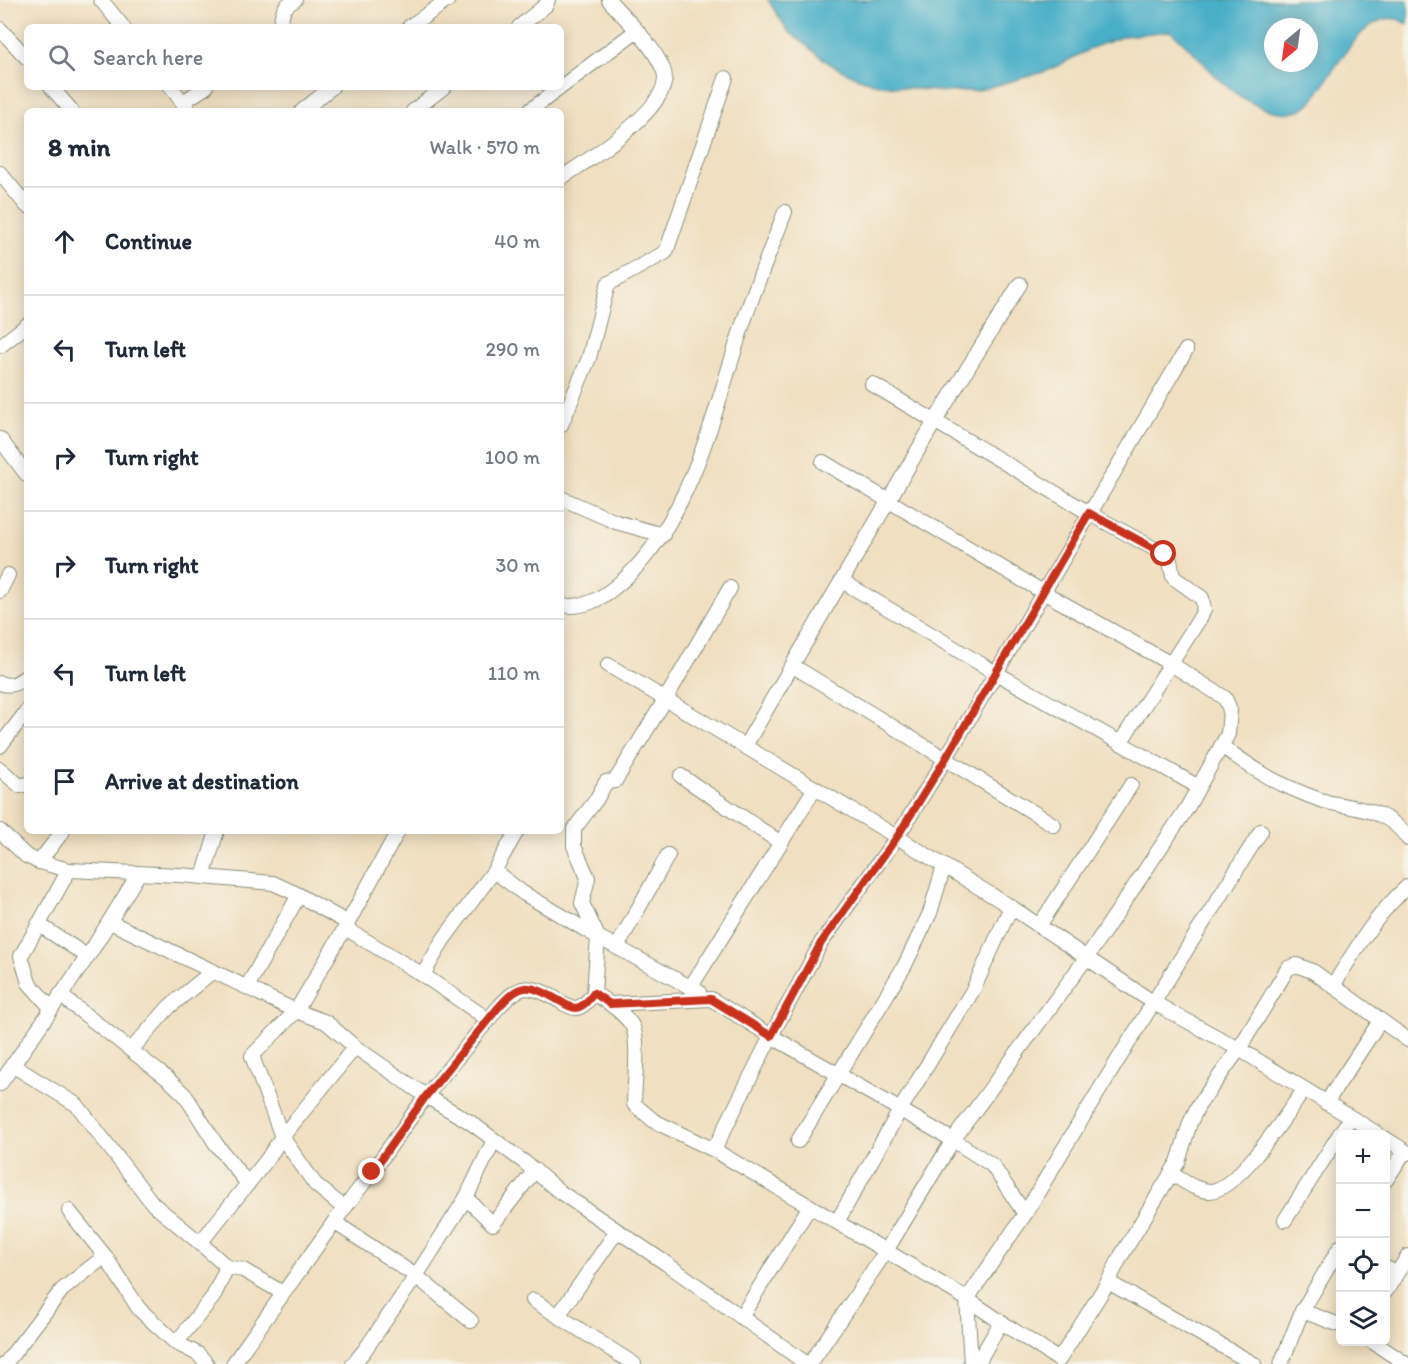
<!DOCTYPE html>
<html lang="en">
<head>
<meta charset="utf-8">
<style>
  :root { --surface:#fff; --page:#f6f6f7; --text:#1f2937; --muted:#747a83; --line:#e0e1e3 }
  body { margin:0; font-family:Itim,sans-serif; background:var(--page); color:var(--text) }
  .controls { position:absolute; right:18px; bottom:18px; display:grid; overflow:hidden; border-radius:9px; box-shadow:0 3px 15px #0003 }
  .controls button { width:54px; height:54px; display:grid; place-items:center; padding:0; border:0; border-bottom:2px solid var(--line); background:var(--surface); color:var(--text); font:30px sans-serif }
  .compass { position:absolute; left:1264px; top:18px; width:54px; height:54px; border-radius:50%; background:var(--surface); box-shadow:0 3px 15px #0003; rotate:209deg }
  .stop { position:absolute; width:18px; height:18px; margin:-14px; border:4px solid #c8321e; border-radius:50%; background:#fff }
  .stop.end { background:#c8321e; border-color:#fff; box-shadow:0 2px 6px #0008 }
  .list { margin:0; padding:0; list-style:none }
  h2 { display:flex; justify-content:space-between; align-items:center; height:78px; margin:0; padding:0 24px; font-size:26px }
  h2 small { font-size:20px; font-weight:400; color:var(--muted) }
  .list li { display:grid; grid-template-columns:39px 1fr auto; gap:18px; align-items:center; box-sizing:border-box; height:108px; padding:0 24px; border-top:2px solid var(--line) }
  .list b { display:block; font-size:22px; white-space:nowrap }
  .list em { font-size:20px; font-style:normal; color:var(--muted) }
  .icon { flex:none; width:33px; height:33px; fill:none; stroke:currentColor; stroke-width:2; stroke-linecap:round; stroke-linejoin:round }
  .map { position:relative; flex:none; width:1408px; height:1364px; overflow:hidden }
  .search { position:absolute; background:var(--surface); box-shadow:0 3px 15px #0003; left:24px; top:24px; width:540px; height:66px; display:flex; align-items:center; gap:15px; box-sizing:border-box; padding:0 21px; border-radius:9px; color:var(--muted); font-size:22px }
  .panel { position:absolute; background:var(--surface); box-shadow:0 3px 15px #0003; left:24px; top:108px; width:540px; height:726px; border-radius:9px }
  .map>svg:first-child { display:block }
  .water { fill:#49afc8; stroke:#34767e; stroke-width:1.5; fill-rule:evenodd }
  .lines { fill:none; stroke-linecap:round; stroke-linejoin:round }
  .minor-casing { stroke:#888e7a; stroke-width:16 }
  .minor { stroke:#fff; stroke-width:14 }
  .route { stroke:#c8321e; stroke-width:8 }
</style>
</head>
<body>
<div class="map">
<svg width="1408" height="1364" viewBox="0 0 1408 1364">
  <rect width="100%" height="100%" fill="#f7f3e8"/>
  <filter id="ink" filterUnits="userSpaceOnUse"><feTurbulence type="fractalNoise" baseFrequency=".0167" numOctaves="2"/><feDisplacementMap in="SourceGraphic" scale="12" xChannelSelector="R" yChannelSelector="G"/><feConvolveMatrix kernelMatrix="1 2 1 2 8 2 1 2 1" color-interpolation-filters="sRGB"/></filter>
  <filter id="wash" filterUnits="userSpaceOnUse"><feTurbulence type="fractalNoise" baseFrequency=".008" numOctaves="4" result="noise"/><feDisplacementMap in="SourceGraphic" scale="24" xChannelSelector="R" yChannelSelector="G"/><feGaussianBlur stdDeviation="1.35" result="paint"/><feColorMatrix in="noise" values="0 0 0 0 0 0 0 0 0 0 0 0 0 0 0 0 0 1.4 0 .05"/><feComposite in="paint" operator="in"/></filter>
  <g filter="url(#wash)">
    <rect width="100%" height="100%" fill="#f0dfc0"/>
    <path class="water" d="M768 0H1408V24C1404 23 1399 19 1396 19 1362 13 1334 72 1317 94 1313 100 1306 107 1300 110 1286 115 1269 111 1256 105 1219 89 1202 55 1170 31L1124 36 1094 47 1047 71 976 91 944 92 881 85 856 77 830 64 788 31ZM1273 27H1309V63H1273Z"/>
  </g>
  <g filter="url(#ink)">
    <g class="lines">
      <defs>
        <g id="minor">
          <path d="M101 0 123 27"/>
          <path d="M280 27C282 13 282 7 295 0"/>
          <path d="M409 27 448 0"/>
          <path d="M519 27 546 5 548 0"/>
          <path d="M0 29 27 58"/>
          <path d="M51 87 72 111"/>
          <path d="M171 87 189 111"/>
          <path d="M183 102 206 87"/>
          <path d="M302 111 332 87"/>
          <path d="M413 111 444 87"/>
          <path d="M529 111 636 31"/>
          <path d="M0 173 27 206"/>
          <path d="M561 178C585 162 679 104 663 69 652 43 627 21 609 0"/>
          <path d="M0 346 27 325"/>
          <path d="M872 384 1089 513 1164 554 1170 560 1173 577 1202 598 1204 609 1200 618 1120 743"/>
          <path d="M561 425 589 358 608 284 666 252 726 78"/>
          <path d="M0 439 27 475"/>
          <path d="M561 498 616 522 663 535"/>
          <path d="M842 581 996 673 1197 786"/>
          <path d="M0 591 8 575"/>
          <path d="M561 605C583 609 599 600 615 587 692 526 715 405 746 315 758 280 772 246 785 212"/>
          <path d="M608 665 897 837 946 758 1186 350"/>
          <path d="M793 666 1054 825"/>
          <path d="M0 683C12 688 18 682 27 676"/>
          <path d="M0 746 27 711"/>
          <path d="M745 746 935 421 1020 284"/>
          <path d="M1221 746C1241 759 1262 776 1284 785 1297 791 1313 798 1327 802 1357 809 1389 809 1408 839"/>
          <path d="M0 769 20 786 27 784"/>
          <path d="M681 776 781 843"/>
          <path d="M0 831 26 856 39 862 69 870 180 875 273 883 295 893 348 923"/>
          <path d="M1261 831C1181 958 1101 1085 1025 1214L992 1165 953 1140 771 1036 821 943 897 837 1011 907 1154 1003 1239 1049 1378 1134"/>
          <path d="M39 862 63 831"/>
          <path d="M494 871 523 893 598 937 582 903 588 878 574 846V829L596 800 606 782 615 781 665 700 730 588"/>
          <path d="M203 877 217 831"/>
          <path d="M110 922 296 1011 345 928 423 975 443 940 494 871 517 831"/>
          <path d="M38 924 87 956"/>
          <path d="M1039 926 1131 785"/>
          <path d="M345 928 398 831"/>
          <path d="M617 947 668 855"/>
          <path d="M423 975 489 1020"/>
          <path d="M1333 986C1356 949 1375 915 1408 886"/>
          <path d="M247 987 299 895"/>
          <path d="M690 988 815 788"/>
          <path d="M594 993 598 937 699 992"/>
          <path d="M60 995 168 1079 185 1095 216 1144 248 1184"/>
          <path d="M610 1004 711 999 771 1036 714 1150"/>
          <path d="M51 1008 29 983 21 956 69 870"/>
          <path d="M131 1050 169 1007 213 971"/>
          <path d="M12 1065 77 1105 153 1204 200 1243"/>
          <path d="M0 1084 90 953 139 873"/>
          <path d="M1326 1103 1380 1021"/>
          <path d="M1386 1139 1405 1151"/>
          <path d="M798 1141 905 965 930 913 944 866"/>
          <path d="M1171 1174C1183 1180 1196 1191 1210 1191 1238 1190 1288 1112 1304 1090"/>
          <path d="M1386 1180 1405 1151 1408 1153"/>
          <path d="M466 1198 494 1140"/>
          <path d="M69 1211 105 1256"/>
          <path d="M1285 1220 1350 1118"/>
          <path d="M837 1222 900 1110 973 990 1011 907"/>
          <path d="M227 1267 200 1243 266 1161 282 1137 315 1184 344 1208"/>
          <path d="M1386 1268 1397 1273 1408 1256"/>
          <path d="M1108 1282 1121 1256 1178 1162 1190 1123 1198 1106 1239 1049 1288 968 1297 965 1314 972 1408 1040"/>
          <path d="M1386 1291 1397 1273"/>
          <path d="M533 1300 634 1364"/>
          <path d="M1302 1311 1340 1325"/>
          <path d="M558 1316 617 1231"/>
          <path d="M741 1317 810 1206"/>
          <path d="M471 1321 416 1276 466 1198 493 1224 535 1170"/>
          <path d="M1373 1342 1406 1364"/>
          <path d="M5 1364 62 1290 105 1256 139 1309 176 1343"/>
          <path d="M207 1364 198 1354 176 1343 213 1297 227 1267 243 1270 283 1293"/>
          <path d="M233 1364 334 1222"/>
          <path d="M353 1364 364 1351 416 1276 334 1222 372 1172 426 1096 355 1047 326 1022 296 1011 252 1056 282 1137 355 1047"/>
          <path d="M807 1364 667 1264 560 1192 524 1162 470 1122 426 1096 497 1009C520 983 529 983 558 1000 563 1003 570 1008 576 1008 584 1007 590 998 594 993 607 1002 622 1011 631 1024 641 1037 634 1085 634 1104L654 1121 714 1150 886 1251 953 1140 1087 957 1187 808 1228 734 1230 710 1225 698 1171 664 1043 592 823 462"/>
          <path d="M810 1364 886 1251 967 1299 1025 1214"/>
          <path d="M971 1364 967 1299 1001 1322"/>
          <path d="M977 1364 1001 1322 1059 1360 1108 1282 1254 1364"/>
          <path d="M1281 1364 1302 1311 1340 1247"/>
        </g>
      </defs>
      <use href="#minor" class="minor-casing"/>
      <use href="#minor" class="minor"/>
    </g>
  </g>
  <g class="lines" filter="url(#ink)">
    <path class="route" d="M372 1172 426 1096 497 1009C520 982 528 983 558 1000 563 1003 570 1008 576 1008 584 1007 590 998 594 993L610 1004 711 999 771 1036 821 943 897 837 946 758 1089 513 1164 554"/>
  </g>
</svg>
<div class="controls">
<button>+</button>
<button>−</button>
<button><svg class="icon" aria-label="locate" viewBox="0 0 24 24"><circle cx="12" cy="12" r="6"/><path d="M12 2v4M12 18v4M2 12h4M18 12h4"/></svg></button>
<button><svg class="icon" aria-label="layers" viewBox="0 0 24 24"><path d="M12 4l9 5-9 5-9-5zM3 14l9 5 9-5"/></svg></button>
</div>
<svg class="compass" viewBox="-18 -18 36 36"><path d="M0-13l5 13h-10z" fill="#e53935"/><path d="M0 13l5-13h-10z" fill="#747a83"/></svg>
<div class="stop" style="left:1164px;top:554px"></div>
<div class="stop end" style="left:372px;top:1172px"></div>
<div class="search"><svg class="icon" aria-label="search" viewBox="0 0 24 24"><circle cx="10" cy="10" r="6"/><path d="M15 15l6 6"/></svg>Search here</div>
<section class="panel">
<h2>8 min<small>Walk · 570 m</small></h2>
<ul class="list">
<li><svg class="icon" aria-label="ahead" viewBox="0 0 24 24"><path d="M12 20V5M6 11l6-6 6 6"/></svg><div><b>Continue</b></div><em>40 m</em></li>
<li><svg class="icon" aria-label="left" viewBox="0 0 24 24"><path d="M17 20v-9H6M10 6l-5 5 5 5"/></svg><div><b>Turn left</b></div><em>290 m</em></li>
<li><svg class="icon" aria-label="right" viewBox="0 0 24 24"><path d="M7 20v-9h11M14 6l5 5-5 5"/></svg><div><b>Turn right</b></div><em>100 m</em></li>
<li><svg class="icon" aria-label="right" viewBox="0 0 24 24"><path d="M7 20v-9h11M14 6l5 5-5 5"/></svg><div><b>Turn right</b></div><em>30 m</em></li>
<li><svg class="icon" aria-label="left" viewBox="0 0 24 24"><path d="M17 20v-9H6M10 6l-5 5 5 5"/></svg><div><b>Turn left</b></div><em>110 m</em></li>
<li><svg class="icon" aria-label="arrive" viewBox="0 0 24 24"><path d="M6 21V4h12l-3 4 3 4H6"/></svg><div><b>Arrive at destination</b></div></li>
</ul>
</section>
</div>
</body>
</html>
